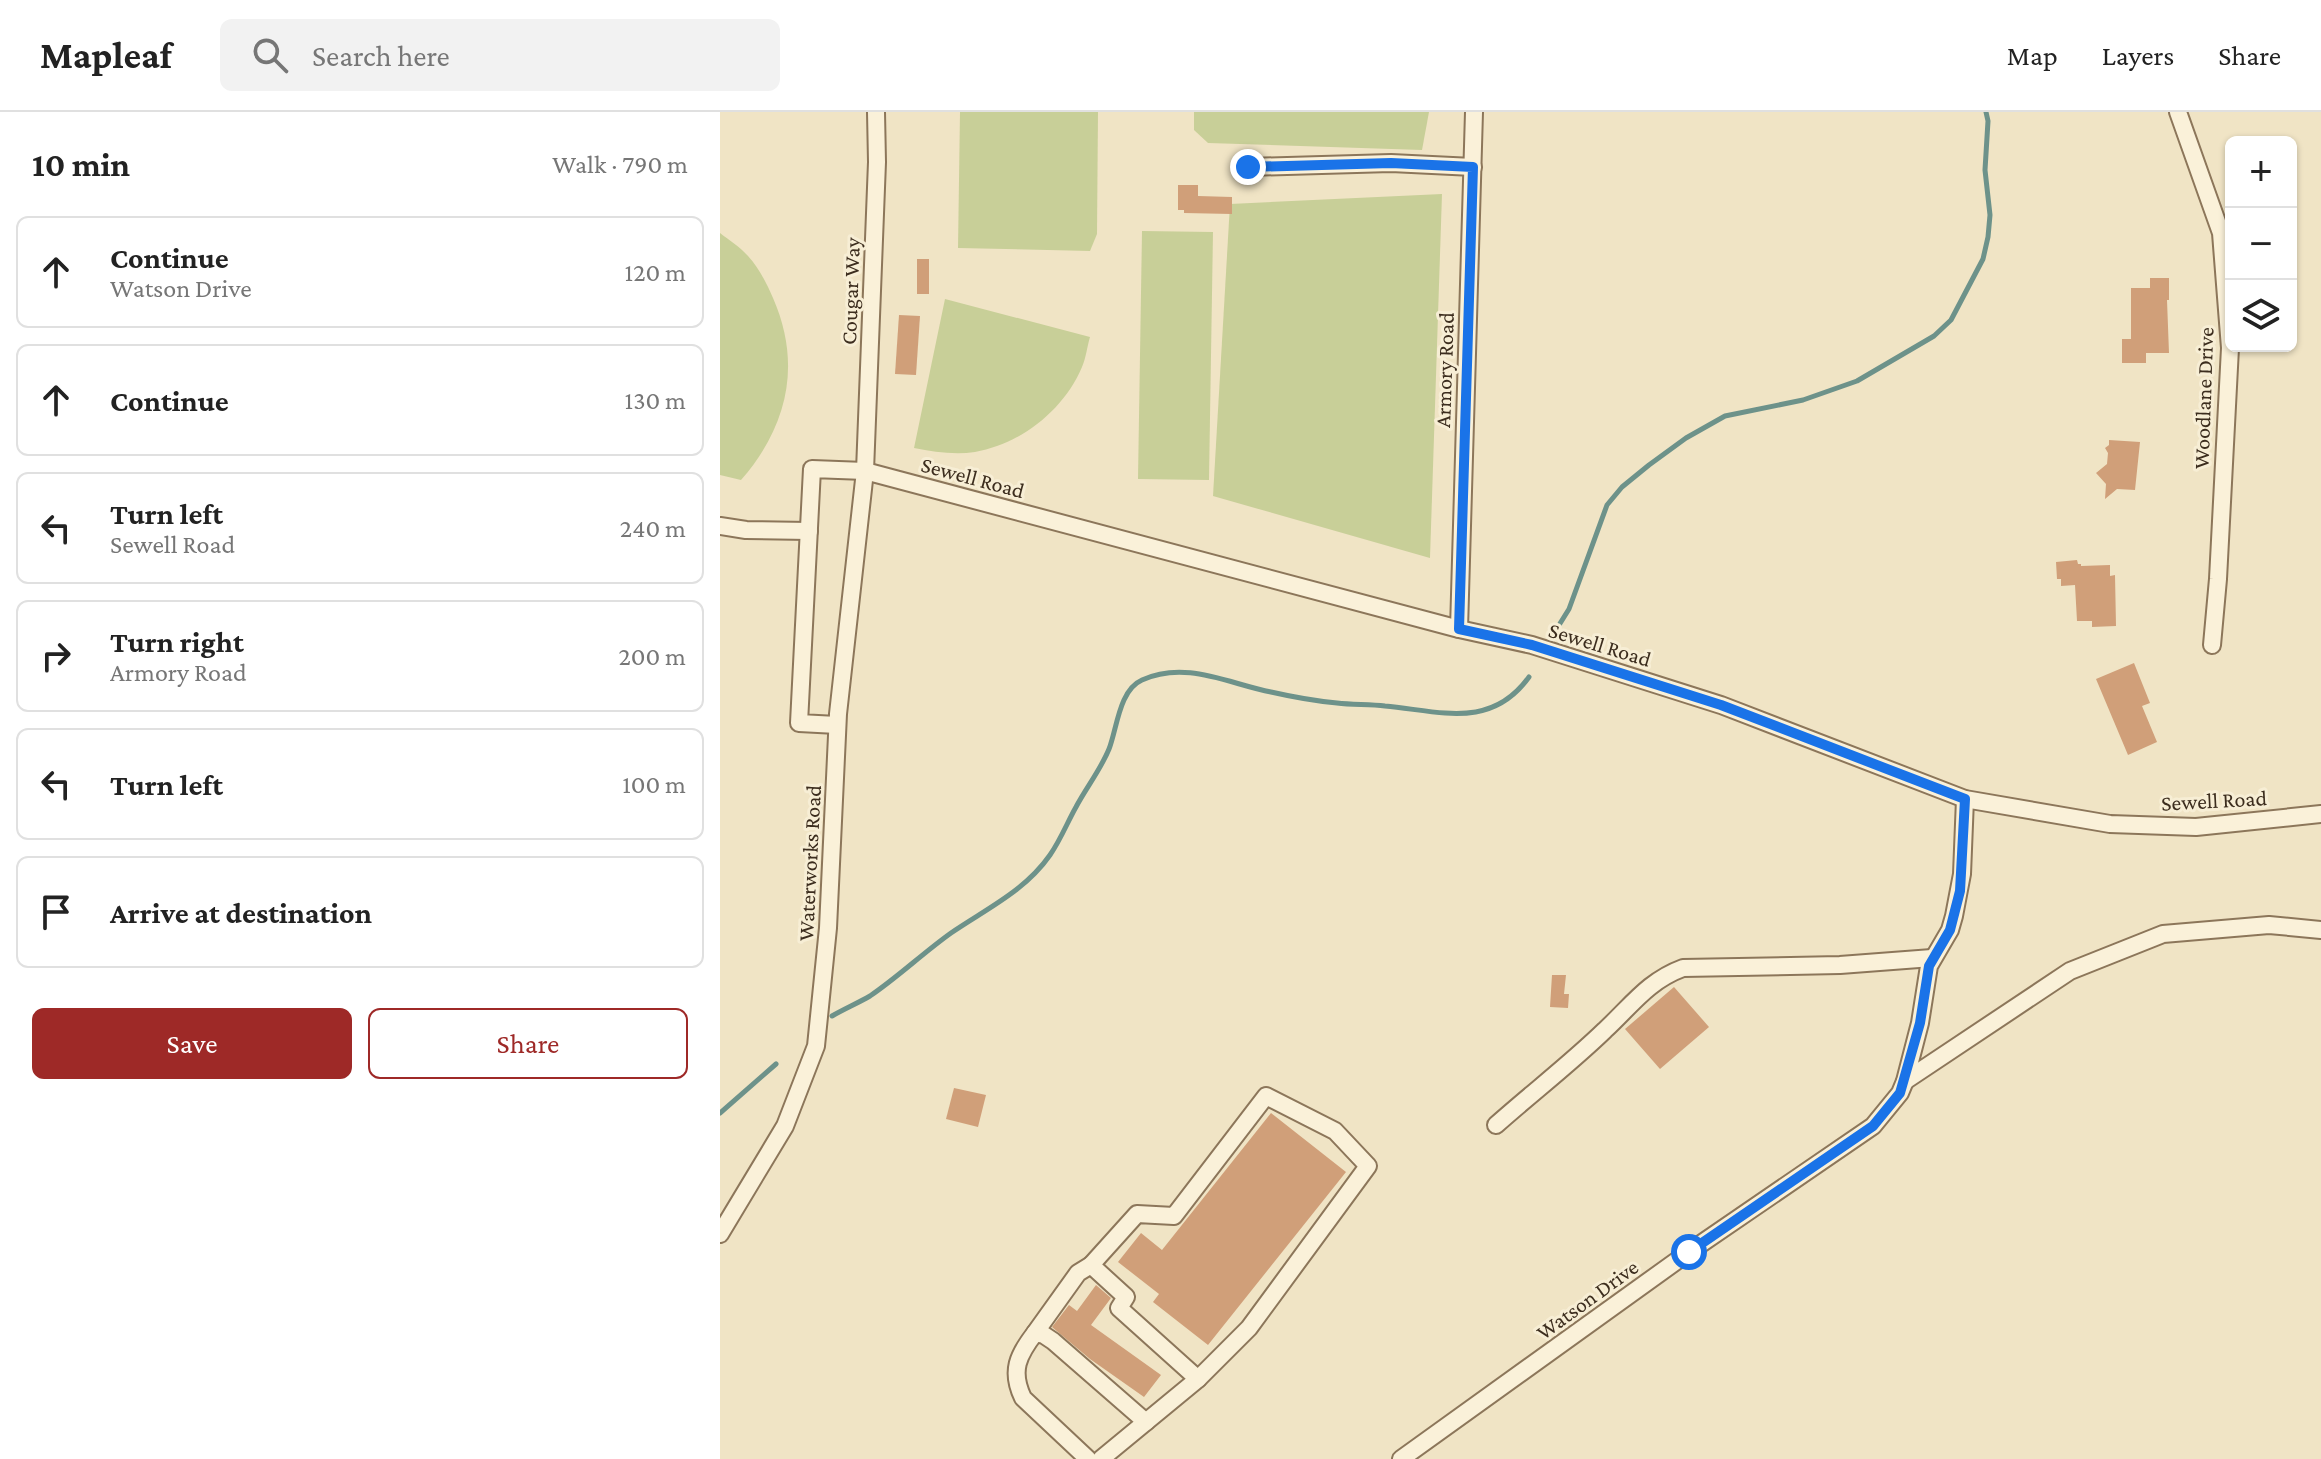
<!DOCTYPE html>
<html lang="en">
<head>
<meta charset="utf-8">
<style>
  :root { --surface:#fff; --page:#f2f2f2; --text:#222; --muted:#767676; --line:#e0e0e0; --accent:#9e2927 }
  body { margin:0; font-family:"Crimson Pro",serif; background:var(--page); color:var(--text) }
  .controls { position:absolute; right:24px; top:24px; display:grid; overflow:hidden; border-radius:12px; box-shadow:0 2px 6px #0004 }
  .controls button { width:72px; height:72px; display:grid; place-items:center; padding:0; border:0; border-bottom:2px solid var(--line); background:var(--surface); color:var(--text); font:40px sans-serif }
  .stop { position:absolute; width:24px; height:24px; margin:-18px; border:6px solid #1a73e8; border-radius:50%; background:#fff }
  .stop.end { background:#1a73e8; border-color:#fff; box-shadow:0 2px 8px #0008 }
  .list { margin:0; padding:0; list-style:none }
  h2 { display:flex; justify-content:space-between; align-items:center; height:104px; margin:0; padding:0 32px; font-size:34px }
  h2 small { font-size:26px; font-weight:400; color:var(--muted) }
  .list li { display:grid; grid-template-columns:52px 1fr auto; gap:24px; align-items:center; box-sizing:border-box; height:112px; margin:0 16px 16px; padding:0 16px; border:2px solid var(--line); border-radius:12px }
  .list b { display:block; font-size:30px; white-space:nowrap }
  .list p { margin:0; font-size:26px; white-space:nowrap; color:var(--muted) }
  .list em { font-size:26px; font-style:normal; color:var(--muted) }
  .actions { display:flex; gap:16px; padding:24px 32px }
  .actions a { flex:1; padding:18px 0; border:2px solid var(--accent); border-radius:12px; text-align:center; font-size:28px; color:var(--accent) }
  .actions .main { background:var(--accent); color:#fff }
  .icon { flex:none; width:44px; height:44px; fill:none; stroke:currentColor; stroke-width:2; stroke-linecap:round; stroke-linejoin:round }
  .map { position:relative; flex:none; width:1601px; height:1347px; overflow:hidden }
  header { display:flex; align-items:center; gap:48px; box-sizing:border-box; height:112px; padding:0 40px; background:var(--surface); border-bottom:2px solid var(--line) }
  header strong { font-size:38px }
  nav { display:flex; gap:44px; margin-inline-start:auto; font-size:28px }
  .search { width:560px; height:72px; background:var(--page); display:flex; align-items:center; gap:20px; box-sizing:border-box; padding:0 28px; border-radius:12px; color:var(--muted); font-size:30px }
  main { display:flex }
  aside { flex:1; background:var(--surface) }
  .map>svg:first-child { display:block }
  .green { fill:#c8cf98 }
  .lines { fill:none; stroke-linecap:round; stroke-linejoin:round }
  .stream { stroke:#6d928a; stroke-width:5 }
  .building { fill:#d09f79 }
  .minor-casing { stroke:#8c765a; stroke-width:20 }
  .minor { stroke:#faf1d9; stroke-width:16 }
  .route { stroke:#1a73e8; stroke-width:10 }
  .labels { text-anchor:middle; stroke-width:6; stroke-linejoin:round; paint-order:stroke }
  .street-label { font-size:22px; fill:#3c2d1e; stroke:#f7eed5 }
</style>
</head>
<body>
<header>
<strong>Mapleaf</strong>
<div class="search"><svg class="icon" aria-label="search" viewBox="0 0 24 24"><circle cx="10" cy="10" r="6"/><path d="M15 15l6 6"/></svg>Search here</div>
<nav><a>Map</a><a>Layers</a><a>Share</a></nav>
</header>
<main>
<aside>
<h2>10 min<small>Walk · 790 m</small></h2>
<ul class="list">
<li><svg class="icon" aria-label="ahead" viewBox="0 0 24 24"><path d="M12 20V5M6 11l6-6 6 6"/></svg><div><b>Continue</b><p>Watson Drive</p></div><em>120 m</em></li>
<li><svg class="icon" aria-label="ahead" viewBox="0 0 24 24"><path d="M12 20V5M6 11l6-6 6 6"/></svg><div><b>Continue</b></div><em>130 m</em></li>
<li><svg class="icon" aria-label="left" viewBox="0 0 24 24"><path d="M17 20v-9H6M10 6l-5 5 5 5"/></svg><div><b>Turn left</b><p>Sewell Road</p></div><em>240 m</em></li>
<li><svg class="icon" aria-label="right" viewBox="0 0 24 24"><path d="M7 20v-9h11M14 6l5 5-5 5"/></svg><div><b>Turn right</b><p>Armory Road</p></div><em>200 m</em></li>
<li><svg class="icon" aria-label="left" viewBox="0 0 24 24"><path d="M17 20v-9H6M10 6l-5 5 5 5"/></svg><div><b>Turn left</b></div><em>100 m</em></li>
<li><svg class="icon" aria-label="arrive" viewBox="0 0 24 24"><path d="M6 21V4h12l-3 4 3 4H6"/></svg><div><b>Arrive at destination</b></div></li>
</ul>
<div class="actions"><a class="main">Save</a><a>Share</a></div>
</aside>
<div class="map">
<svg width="1601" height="1347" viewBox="0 0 1601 1347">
  <rect width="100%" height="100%" fill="#f0e4c5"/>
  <g class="green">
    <path d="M240 0H378L377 122 370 139 238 136Z"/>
    <path d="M474 0H709L702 38 488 31 474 18Z"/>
    <path d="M722 82 710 446 493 384 510 92Z"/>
    <path d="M422 119 493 120 489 368 418 367Z"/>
    <path d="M0 121C9 128 20 135 28 144 39 156 47 172 53 186 82 252 68 314 21 368L0 363Z"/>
    <path d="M225 187 370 225C367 235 366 246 362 255 344 298 301 332 255 340 235 343 214 340 194 336Z"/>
  </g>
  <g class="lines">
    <g class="stream">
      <path d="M831 526 849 497 887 393 902 375 929 353 966 326 1005 304 1083 288 1137 269 1214 224 1231 208 1263 147 1268 125 1270 103 1265 58 1268 9 1266 0"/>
      <path d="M112 904C124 897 138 891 150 884 178 865 203 841 231 821 266 797 305 779 330 743 341 727 347 711 356 695 366 676 381 657 389 637 397 617 399 578 422 568 466 548 509 572 551 580 573 585 595 589 617 591 633 593 649 592 665 594 720 599 771 618 809 565"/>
      <path d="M0 1001 56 952"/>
    </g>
  </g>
  <g class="building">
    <path d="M458 73H478V84L512 85V102L464 101V98H458Z"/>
    <rect x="197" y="147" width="12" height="35"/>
    <path d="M1430 166H1449V188H1447L1449 241H1426V251H1402V227H1411V176H1430Z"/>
    <path d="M179 203 200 204 196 263 175 262Z"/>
    <path d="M1389 328 1420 330 1415 378 1397 377 1385 387 1386 372 1376 361 1387 352 1388 341 1385 336 1389 333Z"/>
    <path d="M1357 448 1358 452H1361V454L1390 453V464L1395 463 1396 514 1372 515V509H1357L1355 473 1341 474V467H1337L1336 450Z"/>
    <path d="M1414 551 1430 591 1422 594 1437 630 1408 643 1376 567Z"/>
    <path d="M832 863H846L844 882H849L848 896 830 895Z"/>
    <path d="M954 875 989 915 940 957 905 917Z"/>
    <path d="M234 976 266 983 258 1015 226 1007Z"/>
    <path d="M551 1001 626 1060 488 1233 433 1190 439 1182 398 1150 421 1121 442 1138Z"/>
    <path d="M376 1173 391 1186 371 1213 441 1263 424 1285 370 1247 332 1215 349 1193 357 1199Z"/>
  </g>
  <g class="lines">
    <defs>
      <g id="minor">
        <path d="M1458 0 1501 121 1510 236 1498 467 1492 533"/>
        <path d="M528 55 671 51 753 55"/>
        <path d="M0 414 26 418 89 419"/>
        <path d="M739 517 754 0"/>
        <path d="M117 613 79 611 92 357 145 359 739 517 812 533 1001 593 1245 687 1390 712 1476 715 1601 702"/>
        <path d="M1185 969 1350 859 1443 822 1549 813 1601 818"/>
        <path d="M776 1013C812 981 851 951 885 918 912 893 928 869 963 856L1120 853 1212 846"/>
        <path d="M0 1122 65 1014 96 934 108 816 118 602 145 359 157 50 156 0"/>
        <path d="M371 1153 417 1102 454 1104 546 984 615 1019 648 1054 529 1216 478 1267 381 1347"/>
        <path d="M315 1221 358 1161 371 1153 406 1185 399 1196 478 1267"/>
        <path d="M368 1347 303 1286C290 1259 298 1243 315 1221L324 1223 333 1229 426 1310"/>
        <path d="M681 1347 969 1140 1153 1014 1180 981 1185 969 1200 911 1209 854 1230 818 1234 804 1242 762 1245 687"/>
      </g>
    </defs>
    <use href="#minor" class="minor-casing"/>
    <use href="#minor" class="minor"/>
  </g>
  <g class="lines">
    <path class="route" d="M528 55 671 51 753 55 739 517 812 533 1001 593 1245 687 1240 779 1230 818 1209 854 1200 911 1180 981 1153 1014 969 1140"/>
  </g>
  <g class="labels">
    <g class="street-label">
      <text transform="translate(130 179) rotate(-88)" y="8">Cougar Way</text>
      <text transform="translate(724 258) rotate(-88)" y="8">Armory Road</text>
      <text transform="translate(1483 286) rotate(-88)" y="8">Woodlane Drive</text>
      <text transform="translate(253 365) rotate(15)" y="8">Sewell Road</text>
      <text transform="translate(880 532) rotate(17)" y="8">Sewell Road</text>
      <text transform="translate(1494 688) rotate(-3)" y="8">Sewell Road</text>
      <text transform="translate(89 751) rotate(-87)" y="8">Waterworks Road</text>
      <text transform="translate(867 1187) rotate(-36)" y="8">Watson Drive</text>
    </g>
  </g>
</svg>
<div class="controls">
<button>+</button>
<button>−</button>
<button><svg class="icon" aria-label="layers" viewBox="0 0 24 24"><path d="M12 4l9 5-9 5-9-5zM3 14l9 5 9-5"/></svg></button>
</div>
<div class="stop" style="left:969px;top:1140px"></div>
<div class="stop end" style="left:528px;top:55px"></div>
</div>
</main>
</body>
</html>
